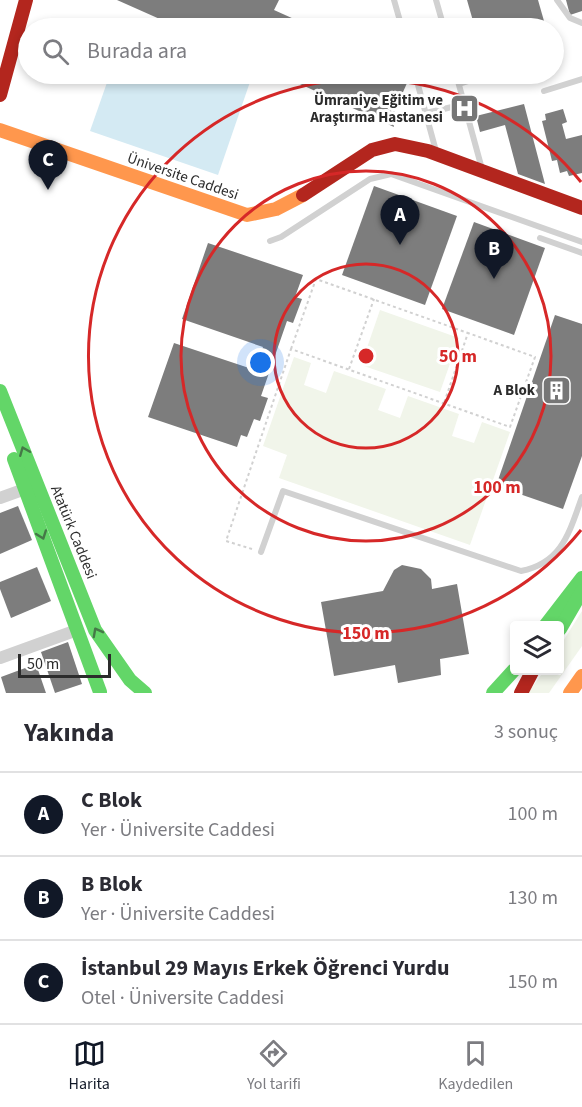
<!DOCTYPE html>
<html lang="tr">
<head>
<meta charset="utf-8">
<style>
  :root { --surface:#fff; --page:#f7f7f7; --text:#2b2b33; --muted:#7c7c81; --line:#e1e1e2; --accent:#111827 }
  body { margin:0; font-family:"Source Sans 3",sans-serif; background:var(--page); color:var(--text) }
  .controls { position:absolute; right:18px; bottom:18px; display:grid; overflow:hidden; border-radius:6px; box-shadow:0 3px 9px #0003 }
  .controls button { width:54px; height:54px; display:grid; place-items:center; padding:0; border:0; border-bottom:2px solid var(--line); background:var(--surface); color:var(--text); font:30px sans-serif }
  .scale { position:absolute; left:18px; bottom:15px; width:93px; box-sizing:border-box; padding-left:6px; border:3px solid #2c2c2c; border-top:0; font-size:16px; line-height:21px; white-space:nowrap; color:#2c2c2c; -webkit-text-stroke:4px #fff; paint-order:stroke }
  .you { position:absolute; left:261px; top:363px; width:21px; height:21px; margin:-15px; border:4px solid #fff; border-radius:50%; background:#1a73e8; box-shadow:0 0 0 9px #1a73e833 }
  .badge { display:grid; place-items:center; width:39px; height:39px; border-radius:50%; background:var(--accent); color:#fff; font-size:20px; font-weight:700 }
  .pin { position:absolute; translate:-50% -50px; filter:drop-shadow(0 2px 3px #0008) }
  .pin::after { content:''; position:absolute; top:32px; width:21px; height:18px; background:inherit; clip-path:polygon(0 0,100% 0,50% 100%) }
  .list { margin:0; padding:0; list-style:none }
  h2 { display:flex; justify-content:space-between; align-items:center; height:78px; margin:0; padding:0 24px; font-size:26px }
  h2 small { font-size:20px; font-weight:400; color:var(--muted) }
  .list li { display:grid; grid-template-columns:39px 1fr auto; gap:18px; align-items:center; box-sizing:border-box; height:84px; padding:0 24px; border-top:2px solid var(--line) }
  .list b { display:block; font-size:22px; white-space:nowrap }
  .list p { margin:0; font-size:20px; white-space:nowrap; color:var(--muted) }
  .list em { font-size:20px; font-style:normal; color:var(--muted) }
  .icon { flex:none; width:33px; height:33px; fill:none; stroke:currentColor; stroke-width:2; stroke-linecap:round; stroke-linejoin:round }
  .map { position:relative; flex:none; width:582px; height:693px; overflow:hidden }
  .search { position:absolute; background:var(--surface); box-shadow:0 3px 9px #0003; left:18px; right:18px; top:18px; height:66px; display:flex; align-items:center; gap:15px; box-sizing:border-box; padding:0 21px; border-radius:33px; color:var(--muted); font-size:22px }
  .sheet { height:330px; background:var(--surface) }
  nav { display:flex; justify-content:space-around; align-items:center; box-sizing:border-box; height:84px; border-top:2px solid var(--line); background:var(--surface); font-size:16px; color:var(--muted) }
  nav a { display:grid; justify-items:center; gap:3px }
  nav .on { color:var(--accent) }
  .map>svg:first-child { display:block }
  .green { fill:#f1f5ea }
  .water { fill:#d4eaf3 }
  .building { fill:#7d7d7d }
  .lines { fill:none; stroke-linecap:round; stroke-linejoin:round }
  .path { stroke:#d1d1d1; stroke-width:2; stroke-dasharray:3 3; stroke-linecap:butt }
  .lane { stroke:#d1d1d1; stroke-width:6 }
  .street { stroke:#d1d1d1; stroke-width:12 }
  .fast { stroke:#63d668; stroke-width:14 }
  .slow { stroke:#ff974d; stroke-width:14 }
  .jam { stroke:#b3261e; stroke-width:14 }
  .oneway { stroke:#457847 }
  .ring { fill:none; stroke:#d62828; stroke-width:3 }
  .labels { text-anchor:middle; stroke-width:6; stroke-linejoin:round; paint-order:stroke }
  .poi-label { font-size:15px; font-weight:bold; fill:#2c2c2c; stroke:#fff; text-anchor:end }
  .street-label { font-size:15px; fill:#2c2c2c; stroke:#fff }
  .centre { fill:#d62828; stroke:#fff; stroke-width:3 }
  .ring-label { font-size:18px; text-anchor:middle; font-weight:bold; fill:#d62828; stroke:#fff; stroke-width:6; stroke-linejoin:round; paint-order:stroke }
</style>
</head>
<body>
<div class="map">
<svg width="582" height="693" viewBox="0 0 582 693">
  <rect width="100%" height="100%" fill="#fff"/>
  <g class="green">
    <path d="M380 310 459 338 440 392 361 365Z"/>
    <path d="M294 357 311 363 304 385 326 393 334 371 386 389 378 410 400 418 408 396 459 414 452 436 474 443 482 422 510 432 470 545 279 478 287 455 263 446Z"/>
    <path d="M582 611V646L549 693H528L544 671 560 670V646Z"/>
  </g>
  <path class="water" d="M110 74H234L251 79 218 175 90 131Z"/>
  <g class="building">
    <path d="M117 0H279L274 10 314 28H180Z"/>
    <path d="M467 0H538L546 28H475Z"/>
    <path d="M566 0H582V11L570 15Z"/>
    <path d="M278 74H411L392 117 394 127Z"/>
    <path d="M524 104 545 184 518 174 505 125 480 132 476 116Z"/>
    <path d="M563 109 567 122 562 124 566 139 582 135V173L569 176 567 171 560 173 557 160 552 161 542 121 546 120 545 114Z"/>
    <path d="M374 186 457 216 425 305 342 275Z"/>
    <path d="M474 222 545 248 514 335 442 309Z"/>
    <path d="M208 243 303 275 295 297 302 299 293 323 287 321 261 396 268 398 260 421 254 419 247 437 241 435 237 447 148 417 174 343 255 370 263 347 182 319Z"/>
    <path d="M555 315 582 324V456L563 509 496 486Z"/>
    <path d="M18 506 32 540 0 554V513Z"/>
    <path d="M402 565 421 569 431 579 432 589 457 584 469 654 440 659 441 675 398 683 395 665 334 676 321 602 383 591 394 570Z"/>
    <path d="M37 567 51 601 11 618 0 589V582Z"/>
    <path d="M68 642 82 684 55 693 41 652Z"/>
    <path d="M36 664 46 693H6L1 677Z"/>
  </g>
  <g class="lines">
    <g class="path">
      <path d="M291 349 316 279 468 333"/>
      <path d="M349 369 374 299"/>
      <path d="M252 549 226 541 291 349 510 427 535 357 468 333 444 403"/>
    </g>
    <g class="lane">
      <path d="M394 0 402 28"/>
      <path d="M436 0 444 28"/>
      <path d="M557 0 570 18 582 23"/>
      <path d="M415 74 436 151"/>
      <path d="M456 74 482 169"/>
      <path d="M416 77 428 74"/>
      <path d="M459 84 491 74"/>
      <path d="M544 91 582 79"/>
      <path d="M426 113 465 104"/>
      <path d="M540 238 582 253"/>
      <path d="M270 241 281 237 370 179 391 174 582 242"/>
      <path d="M261 552 283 491 521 571C562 563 569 533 582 497"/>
    </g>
    <g class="street">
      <path d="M0 498 25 489"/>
      <path d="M0 658 77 630"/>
    </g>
    <g class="fast">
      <path d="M0 391 95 630 130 680 145 693"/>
      <path d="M14 459 100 692"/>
      <path d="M545 626 582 578"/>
      <path d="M560 629 582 591"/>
      <path d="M493 693 514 670"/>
    </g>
    <g class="slow">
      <path d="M0 130 247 215 276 209 303 195"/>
      <path d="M570 693 582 676"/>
    </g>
    <g class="jam">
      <path d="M0 95 26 0"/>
      <path d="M303 195 372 150 395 144 428 151 582 208"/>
      <path d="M521 693 533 670"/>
    </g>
  </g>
  <defs><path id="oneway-chevron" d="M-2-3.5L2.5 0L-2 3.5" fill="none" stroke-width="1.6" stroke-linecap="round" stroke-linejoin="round" transform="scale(1.5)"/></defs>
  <g class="oneway">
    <use href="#oneway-chevron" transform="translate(24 451) rotate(-112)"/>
    <use href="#oneway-chevron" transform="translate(42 535) rotate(70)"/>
    <use href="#oneway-chevron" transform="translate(97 632) rotate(-118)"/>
  </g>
  <g class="ring">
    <circle cx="366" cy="356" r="92"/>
    <circle cx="366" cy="356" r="185"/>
    <path d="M581 530A277 277 0 1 1 581 182"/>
  </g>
  <defs>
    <symbol id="hospital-square" viewBox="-11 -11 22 22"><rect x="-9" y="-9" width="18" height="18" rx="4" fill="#767676" stroke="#fff"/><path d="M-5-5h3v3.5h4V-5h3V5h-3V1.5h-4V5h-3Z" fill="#fff"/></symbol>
    <symbol id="building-square" viewBox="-11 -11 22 22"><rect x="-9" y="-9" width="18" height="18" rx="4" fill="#767676" stroke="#fff"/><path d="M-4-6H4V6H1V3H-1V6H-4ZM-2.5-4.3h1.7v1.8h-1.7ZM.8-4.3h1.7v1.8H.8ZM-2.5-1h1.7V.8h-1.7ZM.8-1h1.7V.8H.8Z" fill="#fff"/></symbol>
  </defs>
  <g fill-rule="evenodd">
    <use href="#hospital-square" x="448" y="92" width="33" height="33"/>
    <use href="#building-square" x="540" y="374" width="33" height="33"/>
  </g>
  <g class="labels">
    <g class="poi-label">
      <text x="443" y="105">Ümraniye Eğitim ve<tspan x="443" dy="17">Araştırma Hastanesi</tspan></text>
      <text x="535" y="395">A Blok</text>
    </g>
    <g class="street-label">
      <text transform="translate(183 176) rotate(19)" y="5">Üniversite Caddesi</text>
      <text transform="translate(74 532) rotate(68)" y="5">Atatürk Caddesi</text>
    </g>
  </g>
  <circle cx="366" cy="356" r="9" class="centre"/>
  <g class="ring-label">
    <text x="458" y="362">50 m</text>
    <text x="497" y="493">100 m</text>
    <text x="366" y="639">150 m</text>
  </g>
</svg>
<div class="controls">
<button><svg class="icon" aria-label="layers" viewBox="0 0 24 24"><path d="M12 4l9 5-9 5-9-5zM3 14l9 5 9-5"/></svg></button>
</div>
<div class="scale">50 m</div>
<div class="you"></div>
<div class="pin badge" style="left:400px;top:245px">A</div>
<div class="pin badge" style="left:494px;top:279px">B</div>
<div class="pin badge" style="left:48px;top:190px">C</div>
<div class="search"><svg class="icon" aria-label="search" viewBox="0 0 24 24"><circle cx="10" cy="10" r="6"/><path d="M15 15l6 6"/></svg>Burada ara</div>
</div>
<section class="sheet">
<h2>Yakında<small>3 sonuç</small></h2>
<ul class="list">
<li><span class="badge">A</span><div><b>C Blok</b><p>Yer · Üniversite Caddesi</p></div><em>100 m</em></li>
<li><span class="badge">B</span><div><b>B Blok</b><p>Yer · Üniversite Caddesi</p></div><em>130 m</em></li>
<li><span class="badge">C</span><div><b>İstanbul 29 Mayıs Erkek Öğrenci Yurdu</b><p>Otel · Üniversite Caddesi</p></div><em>150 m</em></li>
</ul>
</section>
<nav>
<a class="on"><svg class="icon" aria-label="map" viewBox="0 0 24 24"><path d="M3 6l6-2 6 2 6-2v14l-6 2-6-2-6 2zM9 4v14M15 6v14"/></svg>Harita</a>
<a><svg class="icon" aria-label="directions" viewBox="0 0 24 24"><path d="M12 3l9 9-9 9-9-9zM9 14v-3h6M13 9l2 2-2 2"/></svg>Yol tarifi</a>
<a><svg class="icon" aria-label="saved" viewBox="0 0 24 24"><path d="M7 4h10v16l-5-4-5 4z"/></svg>Kaydedilen</a>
</nav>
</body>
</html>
